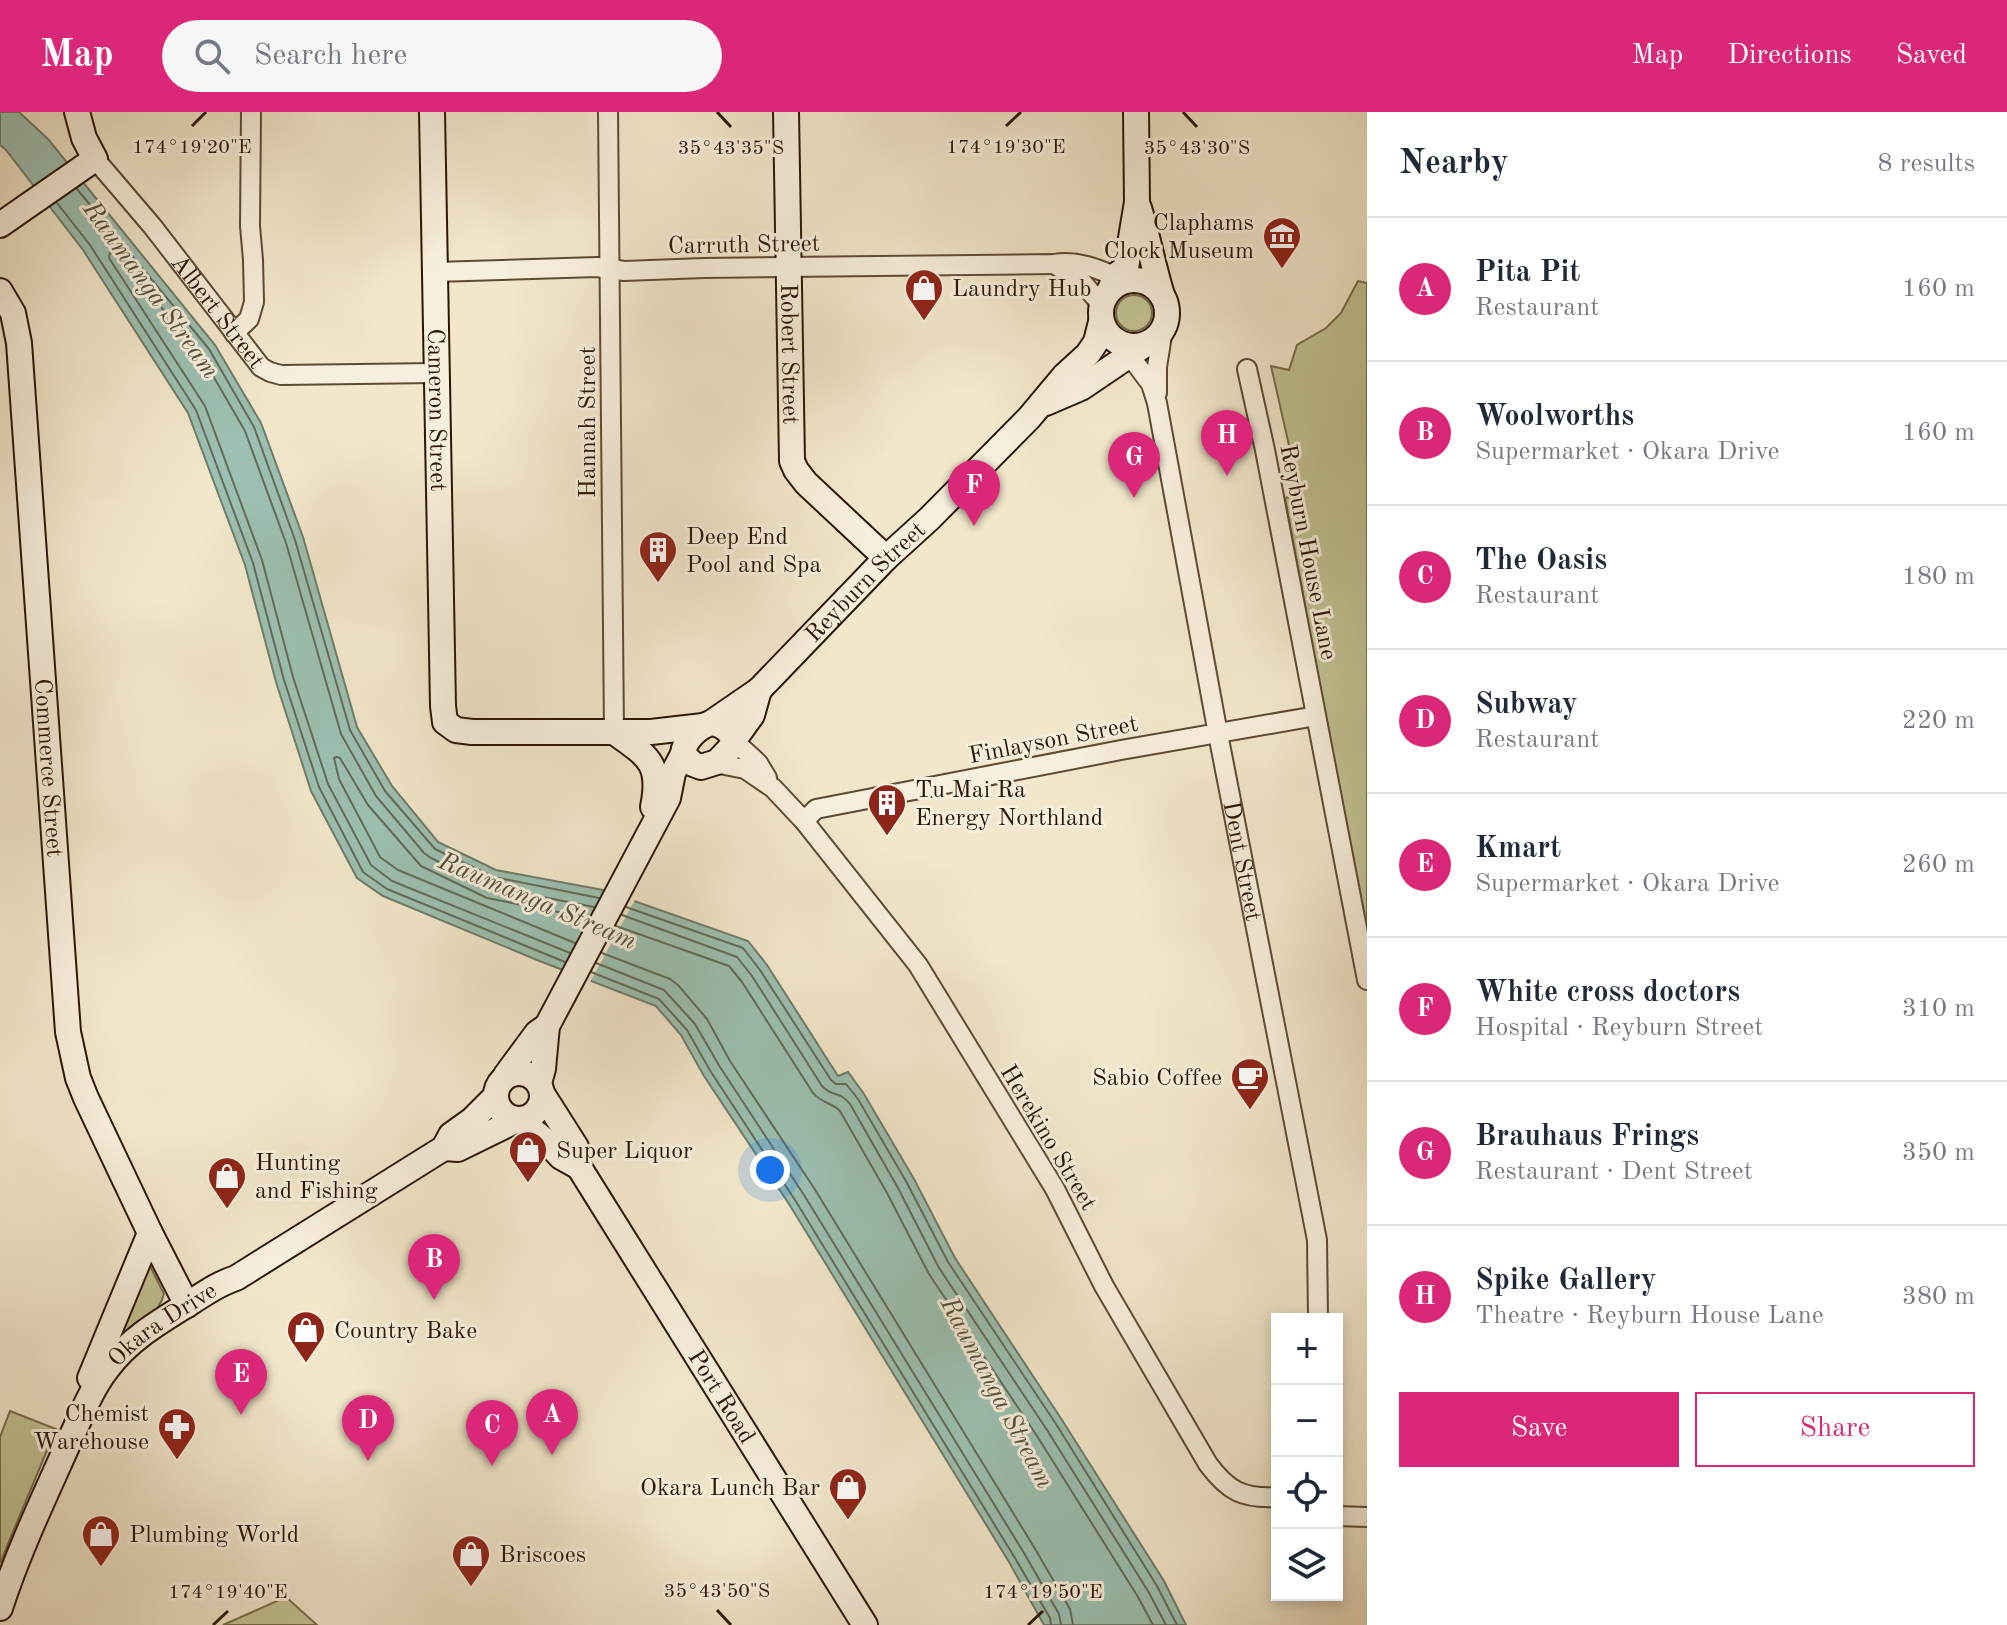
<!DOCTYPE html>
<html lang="en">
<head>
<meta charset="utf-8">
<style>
  :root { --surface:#fff; --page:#f6f6f7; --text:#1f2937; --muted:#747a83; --line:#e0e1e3; --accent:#db2777 }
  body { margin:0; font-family:"Old Standard TT",serif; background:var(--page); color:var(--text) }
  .controls { position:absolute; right:24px; bottom:24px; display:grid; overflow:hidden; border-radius:0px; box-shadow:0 4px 12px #0003 }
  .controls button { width:72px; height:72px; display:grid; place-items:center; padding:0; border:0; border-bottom:2px solid var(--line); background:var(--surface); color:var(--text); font:40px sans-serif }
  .you { position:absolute; left:770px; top:1058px; width:28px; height:28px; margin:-20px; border:6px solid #fff; border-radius:50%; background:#1a73e8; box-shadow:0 0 0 12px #1a73e833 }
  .badge { display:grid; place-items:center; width:52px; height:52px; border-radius:50%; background:var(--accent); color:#fff; font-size:26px; font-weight:700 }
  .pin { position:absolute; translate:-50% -66px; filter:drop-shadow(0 2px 4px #0008) }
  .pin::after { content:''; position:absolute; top:42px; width:28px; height:24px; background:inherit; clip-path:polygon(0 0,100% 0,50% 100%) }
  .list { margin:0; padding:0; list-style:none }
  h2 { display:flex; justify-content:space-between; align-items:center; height:104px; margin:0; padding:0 32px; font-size:34px }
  h2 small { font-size:26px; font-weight:400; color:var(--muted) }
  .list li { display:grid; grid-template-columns:52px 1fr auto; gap:24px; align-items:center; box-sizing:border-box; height:144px; padding:0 32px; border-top:2px solid var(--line) }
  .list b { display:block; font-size:30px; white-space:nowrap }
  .list p { margin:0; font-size:26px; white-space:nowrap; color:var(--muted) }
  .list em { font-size:26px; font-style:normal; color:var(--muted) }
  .actions { display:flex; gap:16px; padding:24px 32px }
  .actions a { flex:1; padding:18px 0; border:2px solid var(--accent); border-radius:0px; text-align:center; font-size:28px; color:var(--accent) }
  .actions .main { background:var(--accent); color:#fff }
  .icon { flex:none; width:44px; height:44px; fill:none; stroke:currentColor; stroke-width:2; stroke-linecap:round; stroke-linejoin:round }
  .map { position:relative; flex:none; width:1367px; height:1513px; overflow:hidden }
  header { display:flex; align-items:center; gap:48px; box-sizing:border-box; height:112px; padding:0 40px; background:var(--accent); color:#fff }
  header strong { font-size:38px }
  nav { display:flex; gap:44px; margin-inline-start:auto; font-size:28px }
  .search { width:560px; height:72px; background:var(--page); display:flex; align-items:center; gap:20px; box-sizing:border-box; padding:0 28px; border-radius:44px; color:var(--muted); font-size:30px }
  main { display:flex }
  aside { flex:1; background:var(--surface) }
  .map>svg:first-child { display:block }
  .green { fill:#c1c393; stroke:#766c4a; stroke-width:2 }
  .water { fill:#9cc0b2; stroke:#6f7c6b; stroke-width:2 }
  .pier { fill:#f2e7cb }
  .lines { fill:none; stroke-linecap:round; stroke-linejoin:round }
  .shore { stroke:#646b59; stroke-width:2 }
  .street-casing { stroke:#5e4a33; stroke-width:22 }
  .secondary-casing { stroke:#2c1600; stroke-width:28 }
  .street { stroke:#f7efdd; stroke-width:18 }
  .secondary { stroke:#f7efdd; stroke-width:24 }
  .ticks { fill:none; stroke:#2c1600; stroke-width:3 }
  .labels { text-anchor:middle; stroke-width:6; stroke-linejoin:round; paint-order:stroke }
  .poi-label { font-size:24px; fill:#2c1600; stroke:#f7efdd; text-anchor:start }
  .street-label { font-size:24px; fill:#2c1600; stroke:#f7efdd }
  .water-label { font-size:26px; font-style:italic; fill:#53523e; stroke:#f7efdd }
  .ticks-label { font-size:20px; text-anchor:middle; fill:#2c1600; stroke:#f7efdd; stroke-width:6; stroke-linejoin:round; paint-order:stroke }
</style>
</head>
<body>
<header>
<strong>Map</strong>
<div class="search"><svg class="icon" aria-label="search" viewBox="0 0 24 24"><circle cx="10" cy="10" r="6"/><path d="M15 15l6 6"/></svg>Search here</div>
<nav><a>Map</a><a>Directions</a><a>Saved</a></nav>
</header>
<main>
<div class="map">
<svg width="1367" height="1513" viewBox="0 0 1367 1513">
  <rect width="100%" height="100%" fill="#f2e7cb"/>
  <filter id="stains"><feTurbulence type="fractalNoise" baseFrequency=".0025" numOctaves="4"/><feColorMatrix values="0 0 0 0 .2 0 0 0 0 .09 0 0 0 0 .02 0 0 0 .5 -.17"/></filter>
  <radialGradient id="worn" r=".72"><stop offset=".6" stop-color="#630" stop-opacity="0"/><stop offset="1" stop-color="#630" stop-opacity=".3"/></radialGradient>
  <g class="green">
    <path d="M1358 169 1367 171V828L1285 386 1300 382 1271 254 1289 258 1297 233 1326 216 1341 201Z"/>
    <circle cx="1134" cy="201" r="18"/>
    <path d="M147 1148 164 1182C158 1206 128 1220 109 1234Z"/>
    <path d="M10 1299 56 1317 0 1451V1325Z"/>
    <path d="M286 1485 317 1513H223Z"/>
  </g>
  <path class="water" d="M0 0H19L48 27 215 233 261 311 303 425 357 615 392 674 438 730 496 758 603 778 748 829 767 853 838 964 848 960 864 982 914 1067 955 1146 1062 1308 1164 1469 1186 1513H1044L1009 1450 789 1092 704 964 681 923 656 894 537 848 383 784 357 766 311 679 276 570 245 453 188 301 83 138 6 38 0 33Z"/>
  <path class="pier" d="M609 776 636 786 589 872 564 863Z"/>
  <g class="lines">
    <g class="shore">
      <path d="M77 77 209 237 254 315 295 428 350 618 385 679 435 737 494 765 599 786"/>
      <path d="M57 91 90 133 196 298 253 451 284 568 319 675 363 760 387 777 565 850"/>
      <path d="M626 795 743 836 760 858 831 968 836 972H846L858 987 907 1071 948 1150 1056 1312 1157 1474 1177 1513"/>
      <path d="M622 803 737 845 752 864 822 974C833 986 839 978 850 992L898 1076 939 1156 1047 1318 1148 1479 1166 1513"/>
      <path d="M616 814 729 854 742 870 813 981C821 991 833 991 840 999L887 1081 929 1162 1037 1324 1138 1485 1153 1513"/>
      <path d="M575 831 398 758 380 745 339 667 334 646 337 645 340 646 368 693 421 754 487 786 589 806"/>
      <path d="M570 841 392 769 371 753 328 672 293 565 262 448 205 294 109 146 110 140 116 141 201 243 245 319 286 431 341 622 376 684 424 741 431 746 491 775 594 795"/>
      <path d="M602 841 670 867 678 873 707 907 730 949 814 1076 1034 1435 1070 1497 1073 1513"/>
      <path d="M596 851 664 878 695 912 720 955 804 1083 1024 1441 1059 1502 1061 1513"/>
      <path d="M591 860 659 887 687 918 711 960 795 1088 1015 1446 1050 1506 1051 1513"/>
    </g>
    <defs>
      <g id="street">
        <path d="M608 0 614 620"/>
        <path id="s1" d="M95 47 153 115 261 255 270 260 281 263 436 261"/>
        <path d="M1054 152 1082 170 1101 192"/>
        <path d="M435 160 597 155 624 159 704 156 1054 152C1080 148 1100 158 1124 168"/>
        <path d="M234 221 249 207 254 190 253 148 250 114 251 0"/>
        <path id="s2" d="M1121 232 1151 272 1157 291 1218 622 1317 1128 1318 1207"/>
        <path d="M1247 257 1265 338 1367 868"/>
        <path d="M1157 281V255L1163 217"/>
        <path d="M734 629 758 651 767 666"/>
        <path d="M715 651 745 657 773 676 804 709 918 853 1055 1077 1104 1174 1208 1352C1228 1379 1243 1387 1277 1385"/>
        <path d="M804 709 816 697 1121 638 1316 604"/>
        <path d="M1337 1404 1367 1405"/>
      </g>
      <g id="secondary">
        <path id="s3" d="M432 0 443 594 445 610 456 618 472 620H651L703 614"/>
        <path id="s4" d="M786 0 792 349 796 358 806 371 886 446"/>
        <path d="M1139 96C1148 125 1153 154 1162 183"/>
        <path d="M0 113 95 47 84 26 77 0"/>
        <circle cx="1134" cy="201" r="33"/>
        <path d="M1110 178 1115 164 1126 156 1137 90 1136 0"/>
        <path id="s5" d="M0 179 13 201 19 231 68 920 78 966 86 986 150 1121 187 1193"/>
        <path d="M1046 291 1081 276 1143 234"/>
        <path id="s6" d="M711 611 759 578 886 446 929 407 1029 306 1065 263 1088 242 1096 230 1101 210"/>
        <path d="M711 611C722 612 733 620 734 632L717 650 701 655 693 652 683 642C684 628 698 615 711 611Z"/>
        <path d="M614 620C647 644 662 650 653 695"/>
        <path d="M734 628 752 603 759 578"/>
        <circle cx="519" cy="984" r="23"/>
        <path d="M506 963 537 921 547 914"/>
        <path d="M539 971 543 957 547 914 668 686 673 661 683 642"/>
        <path id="s7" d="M543 983 576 1035 579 1055 865 1513"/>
        <path d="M520 1008 547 1030 561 1045 579 1055"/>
        <path d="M444 1036 458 1037 517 1008"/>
        <path d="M90 1266 150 1121"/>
        <path id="s8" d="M0 1496C18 1440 44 1386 68 1332 80 1307 90 1279 107 1257 129 1227 162 1208 193 1189 207 1180 220 1171 236 1166L444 1036 451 1023 472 1008 494 986"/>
      </g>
    </defs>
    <use href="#street" class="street-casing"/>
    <use href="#secondary" class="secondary-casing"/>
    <use href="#street" class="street"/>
    <use href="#secondary" class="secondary"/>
  </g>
  <path class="ticks" d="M717 0 731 15M1183 0 1197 15M192 14 206 0M1006 14 1021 0M717 1498 731 1513M213 1513 228 1499M1028 1513 1043 1499"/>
  <defs>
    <symbol id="museum-pin" viewBox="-11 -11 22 30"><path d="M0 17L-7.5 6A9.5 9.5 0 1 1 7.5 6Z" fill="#8f2418" stroke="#f7efdd"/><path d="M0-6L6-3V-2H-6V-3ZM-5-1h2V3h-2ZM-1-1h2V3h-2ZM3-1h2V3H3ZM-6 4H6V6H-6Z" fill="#fff"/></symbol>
    <symbol id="shop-pin" viewBox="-11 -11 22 30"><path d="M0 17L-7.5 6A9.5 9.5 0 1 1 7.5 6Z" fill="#8f2418" stroke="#f7efdd"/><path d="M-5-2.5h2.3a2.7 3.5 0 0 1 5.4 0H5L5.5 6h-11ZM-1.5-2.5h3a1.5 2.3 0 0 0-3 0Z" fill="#fff"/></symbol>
    <symbol id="building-pin" viewBox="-11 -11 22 30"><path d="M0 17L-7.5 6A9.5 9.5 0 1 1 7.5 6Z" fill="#8f2418" stroke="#f7efdd"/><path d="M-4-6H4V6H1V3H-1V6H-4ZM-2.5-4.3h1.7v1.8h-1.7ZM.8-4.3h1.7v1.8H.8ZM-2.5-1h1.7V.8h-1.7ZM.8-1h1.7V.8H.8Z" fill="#fff"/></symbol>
    <symbol id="cafe-pin" viewBox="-11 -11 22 30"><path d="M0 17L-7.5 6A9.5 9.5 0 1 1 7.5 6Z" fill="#8f2418" stroke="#f7efdd"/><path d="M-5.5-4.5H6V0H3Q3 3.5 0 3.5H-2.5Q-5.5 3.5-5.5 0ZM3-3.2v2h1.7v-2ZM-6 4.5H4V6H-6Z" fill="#fff"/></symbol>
    <symbol id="pharmacy-pin" viewBox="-11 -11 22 30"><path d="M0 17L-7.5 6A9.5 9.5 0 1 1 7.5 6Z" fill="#8f2418" stroke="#f7efdd"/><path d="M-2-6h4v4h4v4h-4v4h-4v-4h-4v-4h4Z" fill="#fff"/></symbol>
  </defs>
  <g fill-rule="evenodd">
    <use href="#museum-pin" x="1260" y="102" width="44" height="60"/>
    <use href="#shop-pin" x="902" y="154" width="44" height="60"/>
    <use href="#building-pin" x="636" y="416" width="44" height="60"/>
    <use href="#building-pin" x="865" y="669" width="44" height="60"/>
    <use href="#cafe-pin" x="1228" y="943" width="44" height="60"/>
    <use href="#shop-pin" x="506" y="1016" width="44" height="60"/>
    <use href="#shop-pin" x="205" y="1042" width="44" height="60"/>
    <use href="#shop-pin" x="284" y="1196" width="44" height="60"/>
    <use href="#pharmacy-pin" x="155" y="1293" width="44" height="60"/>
    <use href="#shop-pin" x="826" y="1353" width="44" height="60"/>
    <use href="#shop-pin" x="79" y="1400" width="44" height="60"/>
    <use href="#shop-pin" x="449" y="1420" width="44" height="60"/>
  </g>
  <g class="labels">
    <g class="poi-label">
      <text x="1254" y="118" text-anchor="end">Claphams<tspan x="1254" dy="28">Clock Museum</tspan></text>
      <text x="952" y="184">Laundry Hub</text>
      <text x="686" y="432">Deep End<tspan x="686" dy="28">Pool and Spa</tspan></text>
      <text x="915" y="685">Tu Mai Ra<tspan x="915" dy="28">Energy Northland</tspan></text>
      <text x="1222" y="973" text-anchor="end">Sabio Coffee</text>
      <text x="556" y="1046">Super Liquor</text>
      <text x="255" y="1058">Hunting<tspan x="255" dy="28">and Fishing</tspan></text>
      <text x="334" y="1226">Country Bake</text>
      <text x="149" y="1309" text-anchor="end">Chemist<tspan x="149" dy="28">Warehouse</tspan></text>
      <text x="820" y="1383" text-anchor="end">Okara Lunch Bar</text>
      <text x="129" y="1430">Plumbing World</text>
      <text x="499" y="1450">Briscoes</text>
    </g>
    <g class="street-label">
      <text transform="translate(744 132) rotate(-1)" y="8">Carruth Street</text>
      <text dy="8" stroke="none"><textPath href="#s1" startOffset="196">Albert Street</textPath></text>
      <text dy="8" stroke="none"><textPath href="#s4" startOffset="242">Robert Street</textPath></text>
      <text dy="8" stroke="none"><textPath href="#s3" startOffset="298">Cameron Street</textPath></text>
      <text transform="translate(587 310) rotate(-90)" y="8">Hannah Street</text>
      <text transform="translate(1309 440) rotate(79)" y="8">Reyburn House Lane</text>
      <text dy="8" stroke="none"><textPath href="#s6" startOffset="210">Reyburn Street</textPath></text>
      <text transform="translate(1053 627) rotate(-11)" y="8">Finlayson Street</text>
      <text dy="8" stroke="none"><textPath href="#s5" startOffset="482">Commerce Street</textPath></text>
      <text dy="8" stroke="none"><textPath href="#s2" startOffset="536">Dent Street</textPath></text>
      <text transform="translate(1049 1025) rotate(59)" y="8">Herekino Street</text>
      <text dy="8" stroke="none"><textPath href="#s8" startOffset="334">Okara Drive</textPath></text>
      <text dy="8" stroke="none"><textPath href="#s7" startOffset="352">Port Road</textPath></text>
    </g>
    <g class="water-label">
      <text transform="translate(152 177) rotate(54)" y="9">Raumanga Stream</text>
      <text transform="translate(538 788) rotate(23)" y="9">Raumanga Stream</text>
      <text transform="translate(998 1280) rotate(62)" y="9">Raumanga Stream</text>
    </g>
  </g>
  <g class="ticks-label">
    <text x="192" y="41">174°19'20"E</text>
    <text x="1006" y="41">174°19'30"E</text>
    <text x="731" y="42">35°43'35"S</text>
    <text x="1197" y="42">35°43'30"S</text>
    <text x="717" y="1485">35°43'50"S</text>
    <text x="228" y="1486">174°19'40"E</text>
    <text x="1043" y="1486">174°19'50"E</text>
  </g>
  <rect width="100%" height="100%" filter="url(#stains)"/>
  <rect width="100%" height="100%" fill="url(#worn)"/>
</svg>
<div class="controls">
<button>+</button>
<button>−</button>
<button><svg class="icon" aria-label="locate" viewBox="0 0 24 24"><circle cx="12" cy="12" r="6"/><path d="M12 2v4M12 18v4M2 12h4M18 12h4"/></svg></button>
<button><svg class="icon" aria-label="layers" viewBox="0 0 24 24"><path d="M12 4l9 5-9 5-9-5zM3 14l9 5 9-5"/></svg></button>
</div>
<div class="you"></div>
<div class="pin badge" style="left:552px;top:1343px">A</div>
<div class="pin badge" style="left:434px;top:1188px">B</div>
<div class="pin badge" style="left:492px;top:1354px">C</div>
<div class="pin badge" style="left:368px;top:1349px">D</div>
<div class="pin badge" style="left:241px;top:1303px">E</div>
<div class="pin badge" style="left:974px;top:414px">F</div>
<div class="pin badge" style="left:1134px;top:386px">G</div>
<div class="pin badge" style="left:1227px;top:364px">H</div>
</div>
<aside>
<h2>Nearby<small>8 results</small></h2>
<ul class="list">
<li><span class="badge">A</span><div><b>Pita Pit</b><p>Restaurant</p></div><em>160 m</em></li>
<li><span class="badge">B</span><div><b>Woolworths</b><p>Supermarket · Okara Drive</p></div><em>160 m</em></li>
<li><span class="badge">C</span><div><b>The Oasis</b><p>Restaurant</p></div><em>180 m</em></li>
<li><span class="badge">D</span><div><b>Subway</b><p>Restaurant</p></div><em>220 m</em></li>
<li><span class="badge">E</span><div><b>Kmart</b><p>Supermarket · Okara Drive</p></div><em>260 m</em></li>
<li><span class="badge">F</span><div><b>White cross doctors</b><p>Hospital · Reyburn Street</p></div><em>310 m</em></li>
<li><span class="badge">G</span><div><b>Brauhaus Frings</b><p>Restaurant · Dent Street</p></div><em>350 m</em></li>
<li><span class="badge">H</span><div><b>Spike Gallery</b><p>Theatre · Reyburn House Lane</p></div><em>380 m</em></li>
</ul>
<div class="actions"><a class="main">Save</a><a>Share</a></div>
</aside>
</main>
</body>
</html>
